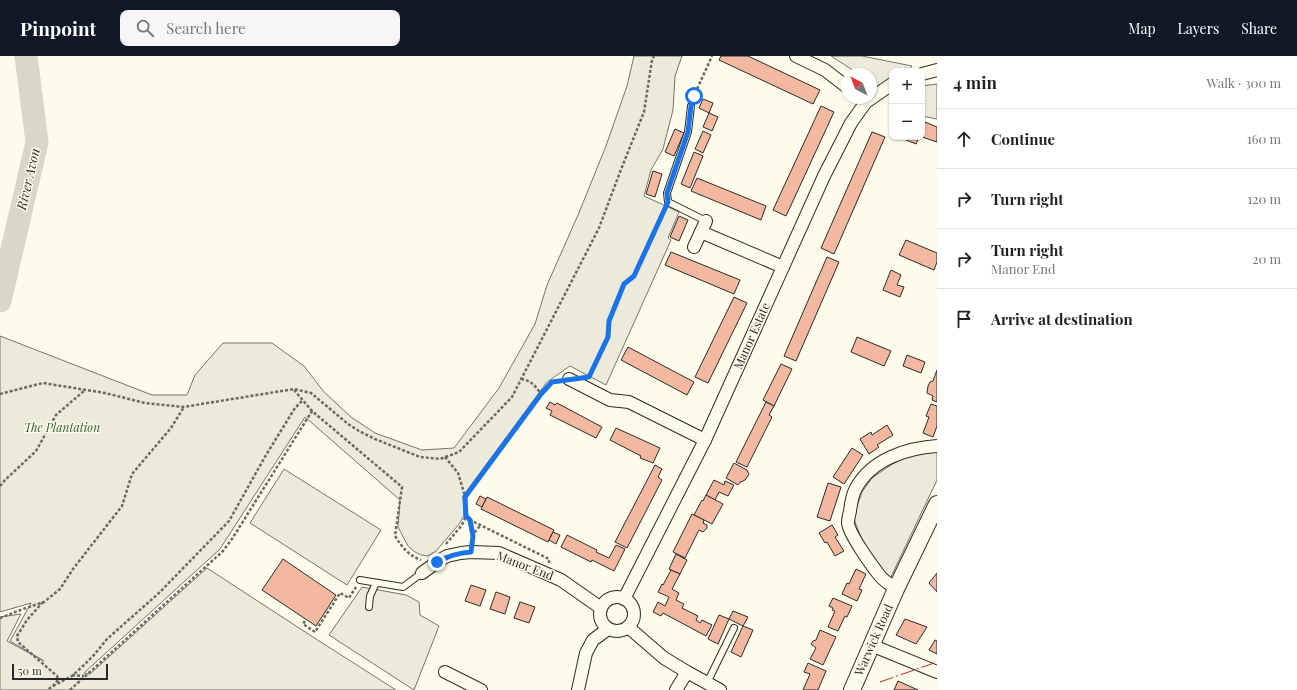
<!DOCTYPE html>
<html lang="en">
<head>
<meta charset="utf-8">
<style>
  :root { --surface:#fff; --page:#f6f6f6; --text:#222; --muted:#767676; --line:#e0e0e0; --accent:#111827 }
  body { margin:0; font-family:"Playfair Display",serif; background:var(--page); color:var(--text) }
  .controls { position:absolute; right:12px; top:12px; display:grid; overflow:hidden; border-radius:8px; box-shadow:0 1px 3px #0004 }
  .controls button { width:36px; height:36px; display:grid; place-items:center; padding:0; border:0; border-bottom:1px solid var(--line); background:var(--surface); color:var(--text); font:20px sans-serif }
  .compass { position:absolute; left:841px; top:12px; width:36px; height:36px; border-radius:50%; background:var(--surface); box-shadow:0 1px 3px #0004; rotate:318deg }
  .scale { position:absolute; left:12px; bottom:10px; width:96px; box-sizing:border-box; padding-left:4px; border:2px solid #2b2b2b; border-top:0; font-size:11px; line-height:14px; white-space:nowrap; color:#2b2b2b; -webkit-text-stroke:3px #fdfbea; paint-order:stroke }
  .stop { position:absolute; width:12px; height:12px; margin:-9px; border:3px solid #1a73e8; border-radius:50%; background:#fff }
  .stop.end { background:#1a73e8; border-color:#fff; box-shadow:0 1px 4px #0008 }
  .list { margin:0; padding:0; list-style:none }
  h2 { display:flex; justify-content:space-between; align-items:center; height:52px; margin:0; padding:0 16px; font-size:17px }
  h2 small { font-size:13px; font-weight:400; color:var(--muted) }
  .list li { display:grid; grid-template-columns:26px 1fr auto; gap:12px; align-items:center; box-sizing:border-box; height:60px; padding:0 16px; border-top:1px solid var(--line) }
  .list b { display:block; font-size:15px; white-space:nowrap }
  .list p { margin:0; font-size:13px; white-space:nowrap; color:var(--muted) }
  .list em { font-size:13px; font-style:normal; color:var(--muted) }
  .icon { flex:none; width:22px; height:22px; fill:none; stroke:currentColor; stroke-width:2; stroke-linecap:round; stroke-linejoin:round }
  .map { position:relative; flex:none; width:937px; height:634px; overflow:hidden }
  header { display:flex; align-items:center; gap:24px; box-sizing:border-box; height:56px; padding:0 20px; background:var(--accent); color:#fff }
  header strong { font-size:19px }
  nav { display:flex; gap:22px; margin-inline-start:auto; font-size:14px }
  .search { width:280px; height:36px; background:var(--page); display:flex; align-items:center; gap:10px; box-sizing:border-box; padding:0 14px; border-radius:8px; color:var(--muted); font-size:15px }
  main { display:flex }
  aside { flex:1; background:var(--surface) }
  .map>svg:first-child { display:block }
  .green { fill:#ecebdb; stroke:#74746e }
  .parking { fill:#eceadb; stroke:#74746e }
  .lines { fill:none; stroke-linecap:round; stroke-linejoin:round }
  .river { stroke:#d8d7c9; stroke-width:23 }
  .building { fill:#f2b8a0; stroke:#2b2b2b }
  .lane-casing { stroke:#2b2b2b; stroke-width:8 }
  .street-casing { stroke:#2b2b2b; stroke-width:14 }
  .secondary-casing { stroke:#2b2b2b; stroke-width:18 }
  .path { stroke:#6a6964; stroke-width:2.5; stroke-dasharray:3 2; stroke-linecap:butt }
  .lane { stroke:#fdfbea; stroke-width:6 }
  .street { stroke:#fdfbea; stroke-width:12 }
  .secondary { stroke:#fdfbea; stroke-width:16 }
  .power { stroke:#c62828; stroke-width:1; stroke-dasharray:14 3 2 3; stroke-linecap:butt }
  .route { stroke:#1a73e8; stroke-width:5 }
  .labels { text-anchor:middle; stroke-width:3; stroke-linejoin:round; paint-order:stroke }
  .street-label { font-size:12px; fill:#2b2b2b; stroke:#fdfbea }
  .park-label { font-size:12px; font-style:italic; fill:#34623c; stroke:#fdfbea }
  .water-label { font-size:13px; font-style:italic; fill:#2b2b2b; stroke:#fdfbea }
</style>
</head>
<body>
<header>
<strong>Pinpoint</strong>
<div class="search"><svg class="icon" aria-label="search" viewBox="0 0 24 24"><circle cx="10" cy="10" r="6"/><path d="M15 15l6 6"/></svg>Search here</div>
<nav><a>Map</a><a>Layers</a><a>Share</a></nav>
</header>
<main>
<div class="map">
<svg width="937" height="634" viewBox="0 0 937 634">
  <rect width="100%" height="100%" fill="#fdfbea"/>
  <g class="green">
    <path d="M634 0H682L675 20 673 54 663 93 651 114 644 140 679 156 668 182 671 184 606 329 570 310 547 326 463 440 464 459 460 467 436 495 428 500 421 499 415 496 408 490 398 471 400 444 305 361 220 493 84 617 90 618 207 512 316 583 396 634H0V561L21 558 7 585 44 605 10 585 31 547 0 556V280L152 339H187L195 319 223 287H272L304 310 324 336 351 361 375 377 422 394 454 392 499 332 535 268 547 229 578 159 606 90 627 30Z"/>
    <path d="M831 0H862L912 10 908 15H892V24L871 34V18H853L854 15Z"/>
    <path d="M937 28V63L922 60V30Z"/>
    <path d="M937 394V424L890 523 866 494 855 466 854 459 862 436 872 422 891 409 911 398Z"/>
    <path d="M284 413 381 474 347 529 250 467Z"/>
  </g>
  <path class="parking" d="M362 531 406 539 419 546 420 559 439 570 414 634 329 579Z"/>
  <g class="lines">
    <path class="river" d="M0 245 37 86 26 0"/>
  </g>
  <g class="building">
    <path d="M721 0H748L820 34 813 48 719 4Z"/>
    <path d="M703 43 713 47 709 57 699 52Z"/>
    <path d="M821 50 834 56 786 160 773 154Z"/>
    <path d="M709 57 718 61 712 75 703 71Z"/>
    <path d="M925 66 937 71V86L922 81V73Z"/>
    <path d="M675 73 684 77 674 100 665 96Z"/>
    <path d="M703 75 711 79 703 97 695 93Z"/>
    <path d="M872 76 885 81 834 198 821 192Z"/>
    <path d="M899 81H919L916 88Z"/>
    <path d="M694 96 703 100 690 132 681 128Z"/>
    <path d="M653 115 662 118 655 141 646 138Z"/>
    <path d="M697 122 766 150 761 164 691 135Z"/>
    <path d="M679 160 688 164 679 185 670 181Z"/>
    <path d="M906 184 937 197V206L934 214 899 199Z"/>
    <path d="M671 196 740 224 734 238 665 209Z"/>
    <path d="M827 201 839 206 796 305 784 300Z"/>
    <path d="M891 214 901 219 897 229 904 231 900 241 883 234Z"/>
    <path d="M734 241 747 247 708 327 695 321Z"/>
    <path d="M857 281 891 295 884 310 851 296Z"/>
    <path d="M628 291 694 326 687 339 621 304Z"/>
    <path d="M907 299 925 306 921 317 903 310Z"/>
    <path d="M781 308 792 313 774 350 763 344Z"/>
    <path d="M937 314V346L932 344 933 340 927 337 928 330 930 326 933 325Z"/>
    <path d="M550 346 555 349 557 347 602 371 596 382 550 359 552 355 546 352Z"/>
    <path d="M766 346 774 350 769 359 772 361 747 411 736 406Z"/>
    <path d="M931 348 937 350V370L933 381 923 377 929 361 926 360Z"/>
    <path d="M887 369 893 379 877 389 879 391 869 398 860 383 871 376 872 379Z"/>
    <path d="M616 372 660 392 653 407 640 402 641 400 610 384Z"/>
    <path d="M852 392 863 399 844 428 833 421Z"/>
    <path d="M734 407 747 414 749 418 745 424 741 426H740L738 429 726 422Z"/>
    <path d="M655 409 662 413 658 421 662 424 627 492 615 486Z"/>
    <path d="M714 424 724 429 725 425 734 429 728 440 719 436 715 444 706 439Z"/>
    <path d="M828 427 841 431 830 465 817 461Z"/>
    <path d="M706 439 723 448 712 468 694 459 702 444 703 445Z"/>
    <path d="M480 440 486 443 482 451 476 448Z"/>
    <path d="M487 441 554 474 548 486 481 453Z"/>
    <path d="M692 458 704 464 703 467 707 469V472L703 476 699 474 685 502 673 496Z"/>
    <path d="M832 469 838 479 835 481 844 495 835 500 827 486 825 487 819 477Z"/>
    <path d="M553 476 560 479 556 488 549 484Z"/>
    <path d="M567 479 597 494 596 496 609 502 616 489 625 493 614 515 592 504 591 506 561 491Z"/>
    <path d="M676 498 687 504 680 518 669 513Z"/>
    <path d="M283 503 336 539 316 570 262 534Z"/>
    <path d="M856 513 866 518 859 533 862 534 857 545 842 538 847 527 849 528Z"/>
    <path d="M671 514 680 518 672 533 679 537 676 544 684 548 682 552 698 560 696 564 700 567 702 564 712 569 706 580 663 557 661 560 653 556 658 546 665 550 669 541 658 536 662 528 663 529Z"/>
    <path d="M937 517V536L929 527Z"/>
    <path d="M471 529 486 534 480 550 465 545Z"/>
    <path d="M496 536 510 541 505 558 490 553Z"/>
    <path d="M833 542 852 550 847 561 845 560 838 575 828 571 835 555 832 554 833 552 829 550Z"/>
    <path d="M520 546 535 551 529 567 514 562Z"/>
    <path d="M733 555 748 561 743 570 729 563Z"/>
    <path d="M719 559 729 563 718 588 708 583Z"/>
    <path d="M905 563 927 571 916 588 896 579Z"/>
    <path d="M743 570 753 574 741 601 731 596Z"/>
    <path d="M820 574 836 581 823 609 810 603 816 592 811 588 813 585 816 584Z"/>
    <path d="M935 584 937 585V598L929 594Z"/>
    <path d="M808 607 826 615 818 634H803L810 618 804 616Z"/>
    <path d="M898 625 918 634H894Z"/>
  </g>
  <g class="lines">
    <defs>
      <g id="lane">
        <path d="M691 50 688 76 667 137 668 146 706 165"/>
        <path d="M360 524 403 531 422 517"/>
        <path d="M369 551 370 540 376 527"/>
        <path d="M707 627 734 572"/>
      </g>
      <g id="street">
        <path d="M796 0 825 14 847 31"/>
        <path d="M922 18 937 14"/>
        <path d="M701 176 783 211"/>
        <path d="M694 191 706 165"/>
        <path d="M569 323 610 344 629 346 705 384"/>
        <path d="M422 517 437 506 447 500 461 497 471 496 499 497 561 524 601 552"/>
        <path d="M896 533C891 529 884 525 880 520 872 510 849 478 848 467 848 464 849 459 850 455 851 447 852 439 856 432 872 403 907 392 937 390"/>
        <circle cx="617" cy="558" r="17"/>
        <path d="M624 543 705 384 824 120 851 67 866 46 892 28"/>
        <path d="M628 571 664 602 687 616 720 634"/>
        <path d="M871 589 937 616"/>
        <path d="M445 616 481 634"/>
        <path d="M578 634 586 597 593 584 608 573"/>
        <path d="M676 634 687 616"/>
      </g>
      <path id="secondary" d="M852 634 896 533 937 448"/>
    </defs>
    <use href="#lane" class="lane-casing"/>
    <use href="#street" class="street-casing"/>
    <use href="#secondary" class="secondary-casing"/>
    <g class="path">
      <path d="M693 42 712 0"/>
      <path d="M588 321 608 281 609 265 624 228 634 220 664 153"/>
      <path d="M521 323C531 324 536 331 541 338"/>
      <path d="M294 334 312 355"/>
      <path d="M0 338 43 327 105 337 145 347 183 351 294 333 311 337 348 368 359 375 375 383 420 401 440 403 459 396 512 341 599 172 620 116 644 56 652 4 654 0"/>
      <path d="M445 401 458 417 465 440"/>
      <path d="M0 430 5 424 36 395 56 359 85 334"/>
      <path d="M466 460 470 464 549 503V507"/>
      <path d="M470 464 473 479"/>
      <path d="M472 486C473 478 475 475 480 470"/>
      <path d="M446 488 462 469 466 460 465 441 541 338 552 326 557 325"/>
      <path d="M43 546 27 564 17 580 18 586 57 620 58 624 53 630 47 634"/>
      <path d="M0 562 23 553 44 546 60 533 73 513 122 450 132 418 171 372 184 351"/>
      <path d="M305 565 303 568 315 576 340 537 349 542 356 531"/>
      <path d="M72 619 84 620"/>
      <path d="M53 630 72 620 84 609 94 599 107 583 159 537 229 465 266 399 295 352 303 344"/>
      <path d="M70 634 223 495 232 483 312 355 402 431 395 480C402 491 408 499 421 504"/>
    </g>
    <use href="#lane" class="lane"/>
    <use href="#street" class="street"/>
    <use href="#secondary" class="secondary"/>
    <path class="power" d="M880 626 937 606"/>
  </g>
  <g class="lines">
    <path class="route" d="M437 506C448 500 458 497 471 496L473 480 470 464 466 460 465 441 541 338 552 326 589 321 608 281 609 265 624 228 634 220 668 146 667 137 688 76 691 50 694 40"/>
  </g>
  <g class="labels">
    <g class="street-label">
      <text transform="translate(752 280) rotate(-66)" y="4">Manor Estate</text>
      <text transform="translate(525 510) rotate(21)" y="4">Manor End</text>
      <text transform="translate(874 584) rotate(-66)" y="4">Warwick Road</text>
    </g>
    <g class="park-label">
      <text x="62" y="376">The Plantation</text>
    </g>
    <g class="water-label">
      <text transform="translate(28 123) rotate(-77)" y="5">River Avon</text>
    </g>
  </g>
</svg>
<div class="controls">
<button>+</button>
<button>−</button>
</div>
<svg class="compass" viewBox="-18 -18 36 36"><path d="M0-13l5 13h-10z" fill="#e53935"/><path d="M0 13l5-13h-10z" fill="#767676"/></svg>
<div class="scale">50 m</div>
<div class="stop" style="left:694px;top:40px"></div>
<div class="stop end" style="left:437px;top:506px"></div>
</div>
<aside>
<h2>4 min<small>Walk · 300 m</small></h2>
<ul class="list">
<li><svg class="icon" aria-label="ahead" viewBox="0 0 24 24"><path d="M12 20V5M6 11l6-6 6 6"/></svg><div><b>Continue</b></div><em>160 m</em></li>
<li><svg class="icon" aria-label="right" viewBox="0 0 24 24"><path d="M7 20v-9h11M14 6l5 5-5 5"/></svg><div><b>Turn right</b></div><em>120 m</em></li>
<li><svg class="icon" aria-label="right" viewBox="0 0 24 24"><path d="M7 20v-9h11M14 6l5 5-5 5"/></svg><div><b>Turn right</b><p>Manor End</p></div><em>20 m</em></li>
<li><svg class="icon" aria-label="arrive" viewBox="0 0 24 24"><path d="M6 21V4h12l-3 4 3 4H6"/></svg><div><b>Arrive at destination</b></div></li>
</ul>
</aside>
</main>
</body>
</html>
